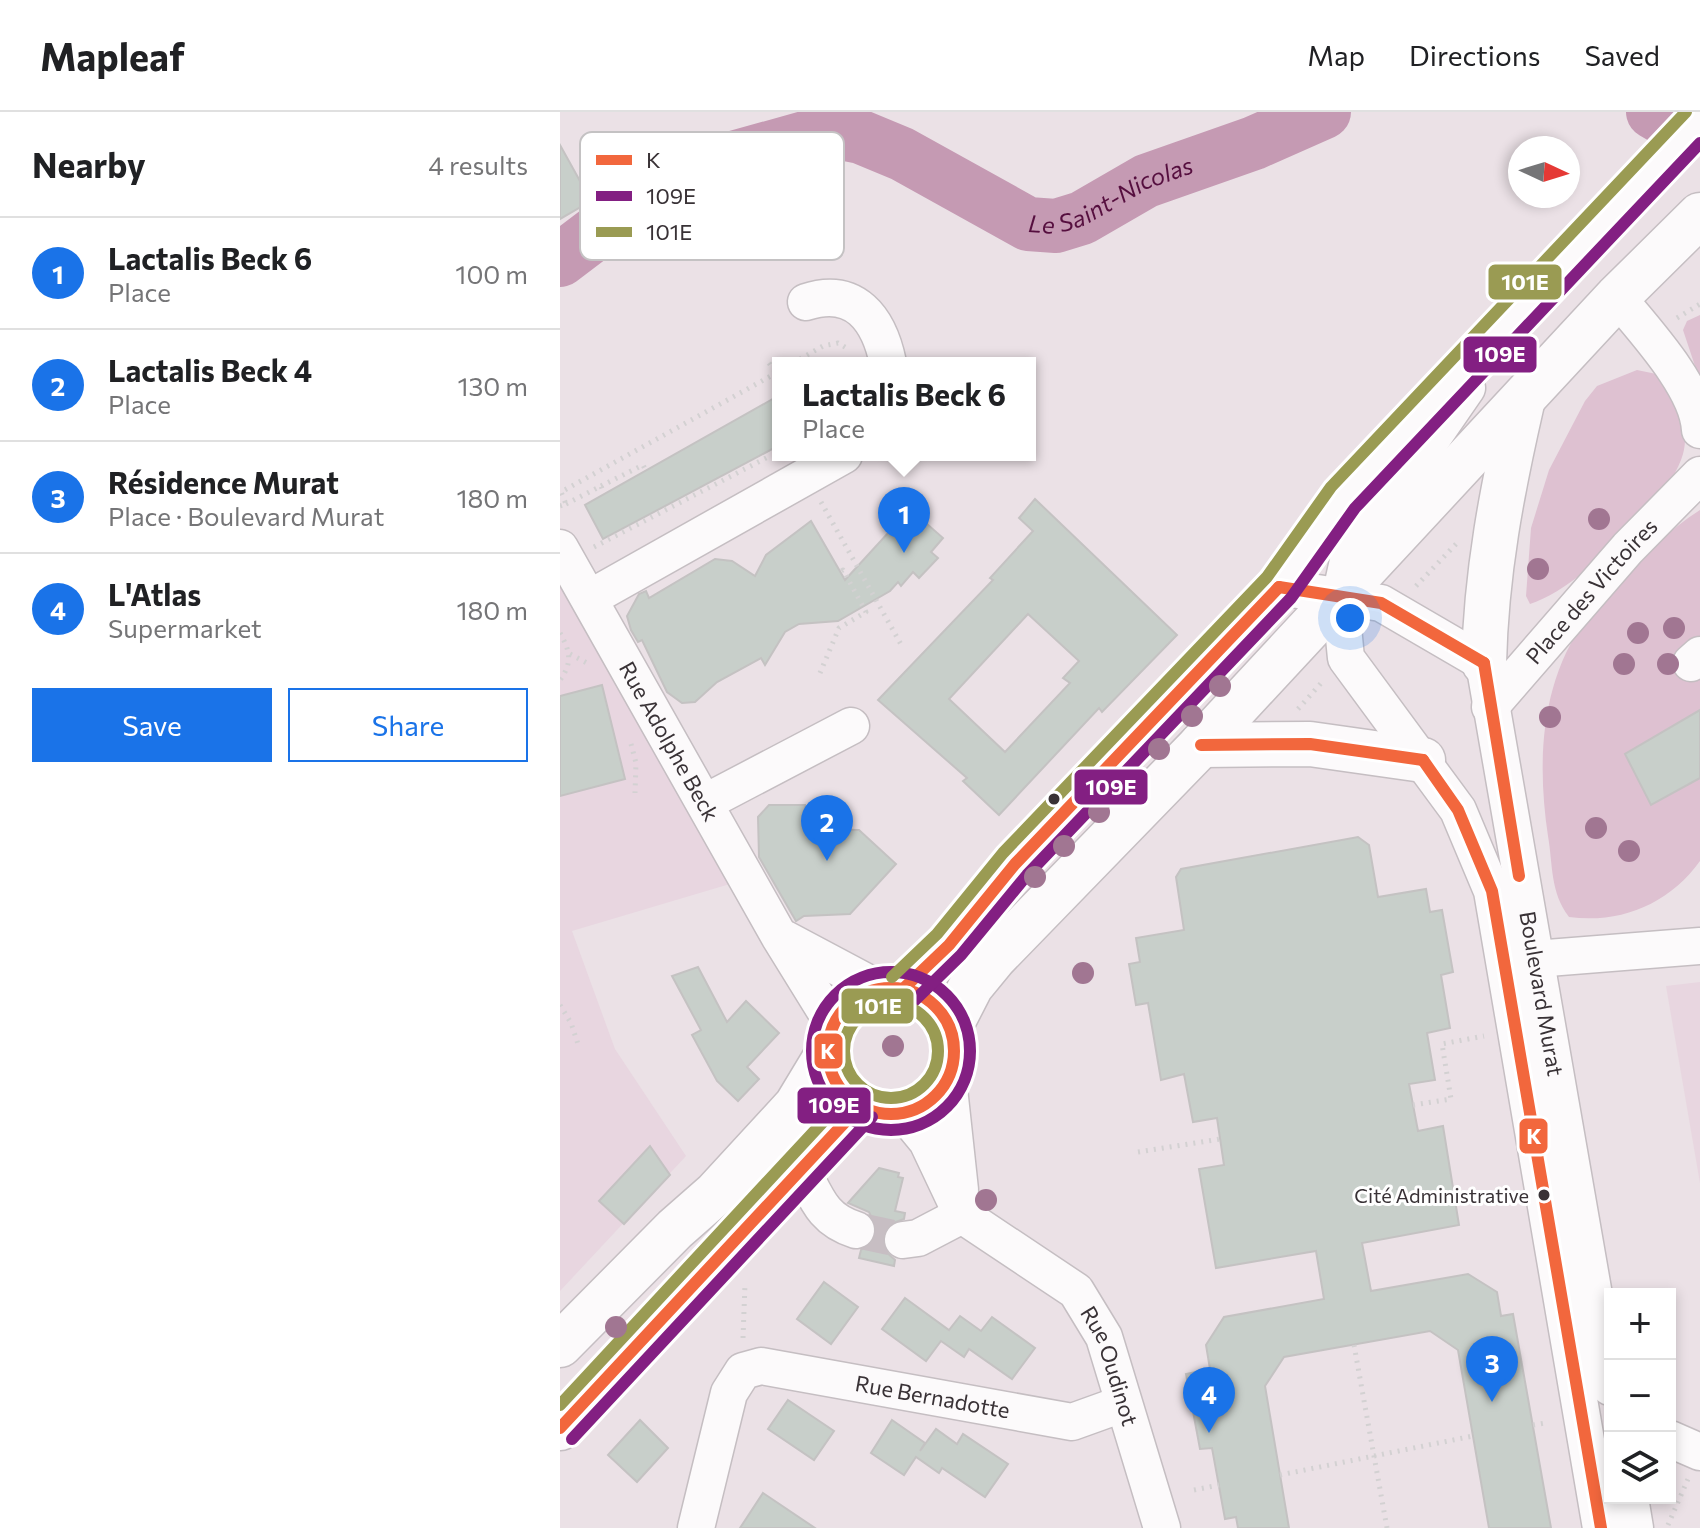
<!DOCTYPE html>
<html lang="en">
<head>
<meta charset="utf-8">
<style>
  :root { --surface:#fff; --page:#f6f6f6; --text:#202124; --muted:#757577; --line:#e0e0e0; --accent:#1a73e8 }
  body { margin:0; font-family:Commissioner,sans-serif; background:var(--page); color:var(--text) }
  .controls { position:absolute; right:24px; bottom:24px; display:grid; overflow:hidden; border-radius:0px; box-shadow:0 4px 12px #0003 }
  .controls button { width:72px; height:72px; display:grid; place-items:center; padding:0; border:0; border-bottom:2px solid var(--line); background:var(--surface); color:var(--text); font:40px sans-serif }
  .compass { position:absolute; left:948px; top:24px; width:72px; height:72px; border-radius:50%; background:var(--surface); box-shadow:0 4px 12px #0003; rotate:94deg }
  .you { position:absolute; left:790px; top:506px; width:28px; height:28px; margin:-20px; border:6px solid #fff; border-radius:50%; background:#1a73e8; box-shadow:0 0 0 12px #1a73e833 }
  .badge { display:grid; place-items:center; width:52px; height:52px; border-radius:50%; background:var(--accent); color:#fff; font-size:26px; font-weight:700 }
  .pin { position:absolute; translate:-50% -66px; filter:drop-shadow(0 2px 4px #0008) }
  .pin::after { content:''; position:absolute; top:42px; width:28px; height:24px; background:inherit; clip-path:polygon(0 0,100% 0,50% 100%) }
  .popup { position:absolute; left:212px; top:245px; width:264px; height:104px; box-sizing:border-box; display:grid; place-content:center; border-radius:0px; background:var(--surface); filter:drop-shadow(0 2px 6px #0005); font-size:26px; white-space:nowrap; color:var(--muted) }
  .popup b { font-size:30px; color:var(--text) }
  .popup::after { content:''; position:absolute; left:50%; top:100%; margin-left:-16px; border:16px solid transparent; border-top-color:var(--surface) }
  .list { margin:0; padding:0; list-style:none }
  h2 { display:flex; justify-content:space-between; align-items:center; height:104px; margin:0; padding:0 32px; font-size:34px }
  h2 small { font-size:26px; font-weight:400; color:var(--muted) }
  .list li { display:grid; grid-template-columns:52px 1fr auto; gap:24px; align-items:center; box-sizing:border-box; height:112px; padding:0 32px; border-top:2px solid var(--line) }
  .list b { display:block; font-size:30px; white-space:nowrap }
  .list p { margin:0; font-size:26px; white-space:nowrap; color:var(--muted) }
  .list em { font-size:26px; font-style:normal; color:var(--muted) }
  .actions { display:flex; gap:16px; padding:24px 32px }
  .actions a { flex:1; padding:18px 0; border:2px solid var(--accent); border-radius:0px; text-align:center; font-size:28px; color:var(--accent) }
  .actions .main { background:var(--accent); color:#fff }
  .icon { flex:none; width:44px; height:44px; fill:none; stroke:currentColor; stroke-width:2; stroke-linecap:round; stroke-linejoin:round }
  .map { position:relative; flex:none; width:1140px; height:1416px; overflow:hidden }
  header { display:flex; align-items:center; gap:48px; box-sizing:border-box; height:112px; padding:0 40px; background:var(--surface); border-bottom:2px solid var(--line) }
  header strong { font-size:38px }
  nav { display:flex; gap:44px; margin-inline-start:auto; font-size:28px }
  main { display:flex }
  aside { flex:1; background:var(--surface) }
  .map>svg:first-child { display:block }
  .built { fill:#e8d6e0 }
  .green { fill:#dec1d1 }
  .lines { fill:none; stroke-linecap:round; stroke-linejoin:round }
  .river { stroke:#c59ab3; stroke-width:54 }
  .building { fill:#c8cfca; stroke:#c4c2c2; stroke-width:2; fill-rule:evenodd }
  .minor-tunnel { stroke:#c7bec3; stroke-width:36; stroke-dasharray:36 18; stroke-linecap:butt }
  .minor-casing { stroke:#c5bec2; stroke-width:39 }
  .major-casing { stroke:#c5bec2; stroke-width:47 }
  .path { stroke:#d3d1d2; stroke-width:5; stroke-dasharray:2 6; stroke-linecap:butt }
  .minor { stroke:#fcfafb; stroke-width:36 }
  .major { stroke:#fcfafb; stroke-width:44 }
  .bus-1-casing { stroke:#fff; stroke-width:18 }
  .bus-2-casing { stroke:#fff; stroke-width:18 }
  .bus-3-casing { stroke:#fff; stroke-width:18 }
  .bus-1 { stroke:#f2673d; stroke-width:12 }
  .bus-2 { stroke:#831f82; stroke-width:12 }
  .bus-3 { stroke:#9a9b53; stroke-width:12 }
  .tree { fill:#a17692 }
  .bus-dot { fill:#393236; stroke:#fff; stroke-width:3 }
  .labels { text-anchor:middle; stroke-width:6; stroke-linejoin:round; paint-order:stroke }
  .bus-label { font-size:20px; fill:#393236; stroke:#fff; text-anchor:end }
  .street-label { font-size:22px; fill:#393236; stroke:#fff }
  .water-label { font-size:24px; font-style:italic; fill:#560f3f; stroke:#fff }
  .key { fill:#fff; stroke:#c4c2c3; stroke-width:2 }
  .key-label { font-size:22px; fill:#393236 }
  .line-badge { stroke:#fff; stroke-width:3 }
  .badge-label { font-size:22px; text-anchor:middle; font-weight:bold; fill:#fff }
</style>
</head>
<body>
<header>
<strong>Mapleaf</strong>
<nav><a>Map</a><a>Directions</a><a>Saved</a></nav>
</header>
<main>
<aside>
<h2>Nearby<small>4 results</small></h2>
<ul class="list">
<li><span class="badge">1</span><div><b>Lactalis Beck 6</b><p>Place</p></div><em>100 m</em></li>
<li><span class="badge">2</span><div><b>Lactalis Beck 4</b><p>Place</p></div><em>130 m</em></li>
<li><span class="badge">3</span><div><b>Résidence Murat</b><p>Place · Boulevard Murat</p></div><em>180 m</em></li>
<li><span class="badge">4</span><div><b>L'Atlas</b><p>Supermarket</p></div><em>180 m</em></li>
</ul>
<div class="actions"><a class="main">Save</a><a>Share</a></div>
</aside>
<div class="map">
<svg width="1140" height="1416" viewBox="0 0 1140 1416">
  <rect width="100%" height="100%" fill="#ebe1e6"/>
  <g class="built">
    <path d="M0 441 180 769 12 819 55 937 126 1044 0 1179Z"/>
    <path d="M1140 870V1071L1106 874Z"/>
  </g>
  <g class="green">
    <path d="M1140 203V269L1123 218 1127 209Z"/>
    <path d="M1077 258 1106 264 1117 274C1121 296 1129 320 1123 342 1110 389 1017 478 970 492L966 484 971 416 989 358 1025 289 1037 274Z"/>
    <path d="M1140 398V598L1065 642 1091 693 1140 666V749C1109 792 1061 812 1009 805 990 780 993 753 988 724 977 650 980 571 1026 507 1036 492 1051 479 1063 466 1087 440 1109 418 1140 398Z"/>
  </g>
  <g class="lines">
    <g class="river">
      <path d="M1093 0 1105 7"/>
      <path id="s1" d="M0 148 112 63 270 19 301 25 342 42 468 112 496 114 522 106 586 69 694 31 764 0"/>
    </g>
  </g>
  <g class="building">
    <path d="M0 33 31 89 0 107Z"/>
    <path d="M218 284V334L43 427 25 393Z"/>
    <path d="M475 387 617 523 542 600 539 596 439 703 403 669 407 666 318 588 433 468 430 466 473 419 459 406ZM468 502 519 549 503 566 510 571 445 640 389 587Z"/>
    <path d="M350 397 383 426 371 440 378 446 359 466 353 460 341 474 338 470 330 479 278 509 239 512 225 520 205 553 201 546 157 570 135 590 122 591 107 580 82 528 78 530 71 518 67 504 79 482 86 479 89 486 155 447 172 449 195 464 206 443 251 409 285 468Z"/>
    <path d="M42 573 65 667 0 684V584Z"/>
    <path d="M1140 598V666L1091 693 1065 642Z"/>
    <path d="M209 693H245L244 717 299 718 336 752 290 802 244 804 236 809 199 745 198 705Z"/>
    <path d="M798 725 809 733 818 785 866 777 870 800 882 798 893 860 881 863 890 916 867 921 875 968 849 972 858 1019 883 1014 899 1113 802 1131 811 1179 908 1162 937 1180 941 1204 953 1202 991 1416H929L898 1238 870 1219 724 1245 705 1274 729 1416H678L676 1405 665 1407 652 1336 640 1337 626 1262 650 1257 646 1233 664 1205 764 1187 756 1139 656 1156 639 1057 664 1053 657 1006 633 1010 624 962 601 968 588 891 576 893 569 852 580 850 576 826 624 818 616 765 621 757Z"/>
    <path d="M138 855 167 910 186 889 219 921 187 955 199 967 178 989 157 969 132 923 141 918 112 864Z"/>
    <path d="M90 1034 110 1063 64 1112 39 1089Z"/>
    <path d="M319 1056 339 1061 338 1065 343 1066 335 1099 345 1101 344 1107 330 1112 322 1130 326 1140 335 1148 334 1154 299 1146 301 1138 315 1126 316 1114 309 1100 288 1091Z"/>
    <path d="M264 1170 298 1195 271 1232 237 1207Z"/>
    <path d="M345 1186 389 1218 400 1204 421 1219 432 1205 475 1236 452 1267 409 1237 404 1245 381 1229 366 1249 322 1217Z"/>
    <path d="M228 1288 274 1319 254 1348 208 1317Z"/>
    <path d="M80 1308 108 1336 77 1370 48 1343Z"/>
    <path d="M332 1308 365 1331 360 1339 376 1317 397 1332 403 1322 448 1352 425 1385 382 1356 379 1361 356 1345 344 1363 311 1341Z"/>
    <path d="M203 1381 255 1416H180Z"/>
  </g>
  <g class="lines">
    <path class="minor-tunnel" d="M296 1118 343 1128"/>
    <defs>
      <g id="minor">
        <path d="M1057 185C1084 218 1138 275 1140 318"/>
        <path d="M246 190C295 174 319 207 328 251"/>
        <path d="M907 276 869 331 795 417 780 485 786 546 898 698 932 779 1041 1416"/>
        <path id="s2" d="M0 436 219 824 274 913"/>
        <path id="s3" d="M719 475 821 491 924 551 1050 1275"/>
        <path d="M30 486 284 343"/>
        <path d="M1131 551 1140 543"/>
        <path id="s4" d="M930 595 1068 436 1140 363"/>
        <path d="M146 690 291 614"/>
        <path d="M225 827 319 877"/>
        <path d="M950 849 1140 834"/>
        <path d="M388 967 400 1078"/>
        <path id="s5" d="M344 1001 367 1029 402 1103 516 1179 544 1225 602 1416"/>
        <path d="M242 1058C257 1087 263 1108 296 1118"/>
        <path d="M343 1128 358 1126 402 1103"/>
        <path d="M1110 1327 1140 1340"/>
        <path d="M1070 1386 1075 1416"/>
        <path id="s6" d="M136 1416 169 1281 183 1259 201 1254 512 1310 562 1292"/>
      </g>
      <g id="major">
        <path d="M924 551C926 461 942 378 962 291"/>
        <path d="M641 633 750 632 863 648"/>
        <circle cx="331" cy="939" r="63"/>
        <path d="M343 877 389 833 455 752 719 475 783 386 1140 8"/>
        <path d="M390 915 411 874 434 846 641 633 1057 185 1140 103"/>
        <path d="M0 1233 115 1117 156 1081 236 994 268 941"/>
        <path d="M0 1316 300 994"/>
      </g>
    </defs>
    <use href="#minor" class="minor-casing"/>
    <use href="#major" class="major-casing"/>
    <g class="path">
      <path d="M1117 206 1140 192"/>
      <path d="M209 251 216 261"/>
      <path d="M233 251 263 234 278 231 290 238"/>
      <path d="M41 374 83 353 86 359"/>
      <path d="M261 390 343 536"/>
      <path d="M6 392 41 374 44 382"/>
      <path d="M0 394 6 392 1 380 218 260"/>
      <path d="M34 435 210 344"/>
      <path d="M856 474 897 431"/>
      <path d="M0 521C10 539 13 550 0 568"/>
      <path d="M10 542 27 551"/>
      <path d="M260 561 279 516 306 500 283 458 280 460"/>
      <path d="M738 597 763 569"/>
      <path d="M71 632 76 651 75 681"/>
      <path d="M0 893 11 911 18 932"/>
      <path d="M853 993 891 987 882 932 924 924"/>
      <path d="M578 1040 660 1027"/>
      <path d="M183 1226 185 1172"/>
      <path d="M794 1233 827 1416"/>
      <path d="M973 1313 985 1311"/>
      <path d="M720 1363 913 1324"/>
      <path d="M634 1378 659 1373"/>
      <path d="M1108 1413 1128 1367"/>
    </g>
    <use href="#minor" class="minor"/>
    <use href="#major" class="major"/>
    <defs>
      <g id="bus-1">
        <path d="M719 475 821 491 924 551"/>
        <path d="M924 551 959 764"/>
        <path d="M641 633 750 632 863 648"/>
        <path d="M863 648 898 698 932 779 1041 1416"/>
        <circle cx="331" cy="939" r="63"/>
        <path d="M343 877 389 833 455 752 719 475"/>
        <path d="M0 1316 300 994"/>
      </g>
      <g id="bus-2">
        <circle cx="331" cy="939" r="79"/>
        <path d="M354 889 401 843 467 763 731 486 795 396 1140 31"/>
        <path d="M12 1327 312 1005"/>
      </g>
      <g id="bus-3">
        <path d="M332 865 377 822 443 741 707 465 771 375 1126 0"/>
        <circle cx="331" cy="939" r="47"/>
        <path d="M0 1293 288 983"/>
      </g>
    </defs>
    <use href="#bus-1" class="bus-1-casing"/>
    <use href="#bus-2" class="bus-2-casing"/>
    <use href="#bus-3" class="bus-3-casing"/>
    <use href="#bus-1" class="bus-1"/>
    <use href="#bus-2" class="bus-2"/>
    <use href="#bus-3" class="bus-3"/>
  </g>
  <g class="tree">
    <circle cx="1039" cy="407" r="11"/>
    <circle cx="978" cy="457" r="11"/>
    <circle cx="1114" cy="516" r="11"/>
    <circle cx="1078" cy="521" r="11"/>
    <circle cx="1064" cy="552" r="11"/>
    <circle cx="1108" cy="552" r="11"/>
    <circle cx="660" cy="574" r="11"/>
    <circle cx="632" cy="604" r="11"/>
    <circle cx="990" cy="605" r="11"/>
    <circle cx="599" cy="637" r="11"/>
    <circle cx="568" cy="670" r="11"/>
    <circle cx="539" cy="700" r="11"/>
    <circle cx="1036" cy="716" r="11"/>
    <circle cx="504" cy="734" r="11"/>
    <circle cx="1069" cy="739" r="11"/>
    <circle cx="475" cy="765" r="11"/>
    <circle cx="523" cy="861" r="11"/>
    <circle cx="333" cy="934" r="11"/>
    <circle cx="426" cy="1088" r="11"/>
    <circle cx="56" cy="1215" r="11"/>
  </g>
  <g class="bus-dot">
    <circle cx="494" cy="687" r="7"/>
    <circle cx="984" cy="1083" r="7"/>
  </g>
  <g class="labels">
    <g class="bus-label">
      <text x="969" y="1091">Cité Administrative</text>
    </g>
    <g class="street-label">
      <text dy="8" stroke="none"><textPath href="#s4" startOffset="154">Place des Victoires</textPath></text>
      <text dy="8" stroke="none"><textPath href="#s2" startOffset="222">Rue Adolphe Beck</textPath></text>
      <text dy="8" stroke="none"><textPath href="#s3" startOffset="558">Boulevard Murat</textPath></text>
      <text dy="8" stroke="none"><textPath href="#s5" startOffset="338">Rue Oudinot</textPath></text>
      <text dy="8" stroke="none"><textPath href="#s6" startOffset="358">Rue Bernadotte</textPath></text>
    </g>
    <g class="water-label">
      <text dy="8" stroke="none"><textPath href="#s1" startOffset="614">Le Saint-Nicolas</textPath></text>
    </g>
  </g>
  <rect x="20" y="20" width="264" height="128" rx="12" class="key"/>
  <rect x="36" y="43" width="36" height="10" fill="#f2673d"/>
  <rect x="36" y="79" width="36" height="10" fill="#831f82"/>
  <rect x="36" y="115" width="36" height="10" fill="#9a9b53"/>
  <g class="key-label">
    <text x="86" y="56">K</text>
    <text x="86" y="92">109E</text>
    <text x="86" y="128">101E</text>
  </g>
  <g class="line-badge">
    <rect x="927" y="151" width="76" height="38" rx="8" fill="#9a9b53"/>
    <rect x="902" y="223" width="76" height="39" rx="8" fill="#831f82"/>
    <rect x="513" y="656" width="76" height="38" rx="8" fill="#831f82"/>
    <rect x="280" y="875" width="75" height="38" rx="8" fill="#9a9b53"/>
    <rect x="253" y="920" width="31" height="38" rx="8" fill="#f2673d"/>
    <rect x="236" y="974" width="76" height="39" rx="8" fill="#831f82"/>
    <rect x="958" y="1005" width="31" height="38" rx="8" fill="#f2673d"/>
  </g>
  <g class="badge-label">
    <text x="965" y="178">101E</text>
    <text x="940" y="250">109E</text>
    <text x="551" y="683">109E</text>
    <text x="318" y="902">101E</text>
    <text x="268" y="947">K</text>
    <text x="274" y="1001">109E</text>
    <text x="974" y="1032">K</text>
  </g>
</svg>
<div class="controls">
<button>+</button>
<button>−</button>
<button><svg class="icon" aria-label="layers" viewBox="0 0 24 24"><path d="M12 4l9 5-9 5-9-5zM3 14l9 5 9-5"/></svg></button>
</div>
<svg class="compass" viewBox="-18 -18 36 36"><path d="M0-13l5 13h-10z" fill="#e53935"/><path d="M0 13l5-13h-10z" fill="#757577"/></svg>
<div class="you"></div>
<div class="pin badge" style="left:344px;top:441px">1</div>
<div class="popup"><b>Lactalis Beck 6</b>Place</div>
<div class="pin badge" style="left:267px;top:749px">2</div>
<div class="pin badge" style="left:932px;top:1290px">3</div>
<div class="pin badge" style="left:649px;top:1321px">4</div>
</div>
</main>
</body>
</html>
